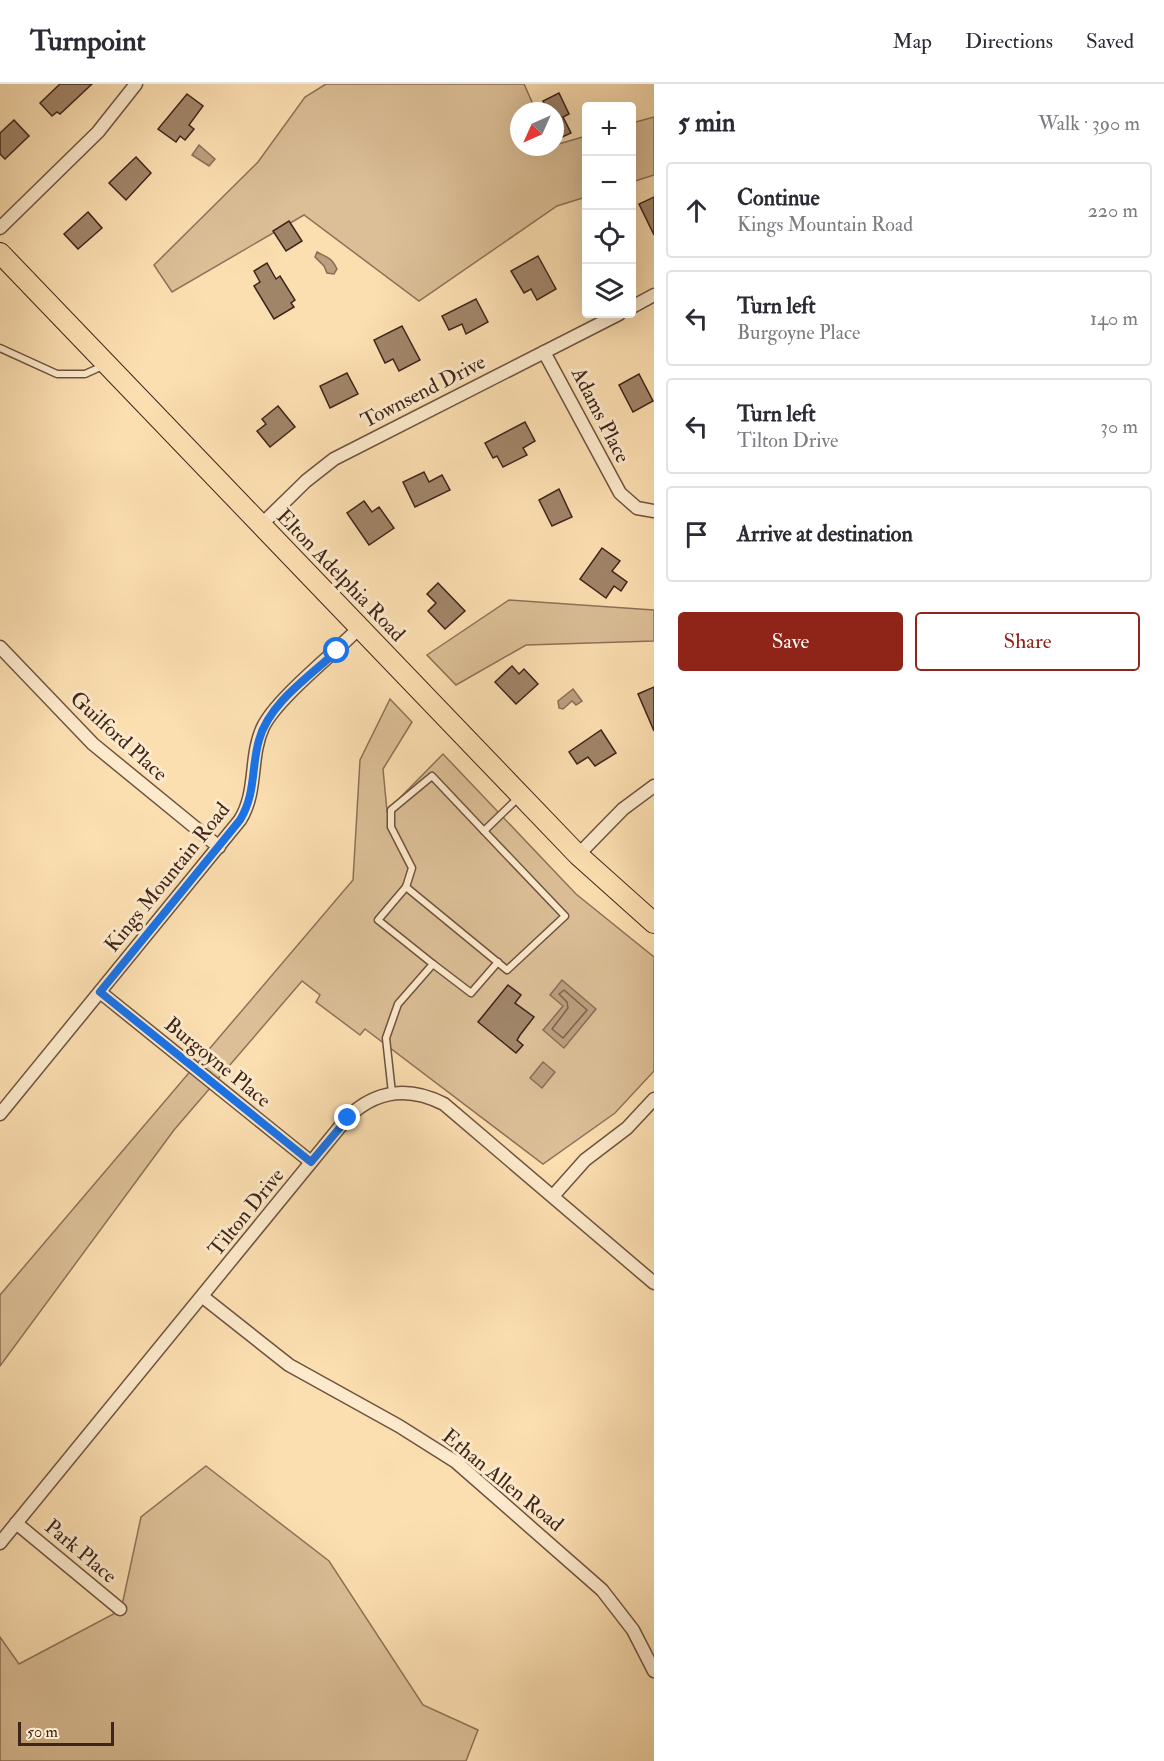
<!DOCTYPE html>
<html lang="en">
<head>
<meta charset="utf-8">
<style>
  :root { --surface:#fff; --page:#f2f2f3; --text:#2b2b33; --muted:#7c7c81; --line:#e1e1e2; --accent:#8f2418 }
  body { margin:0; font-family:"IM FELL Double Pica",serif; background:var(--page); color:var(--text) }
  .controls { position:absolute; right:18px; top:18px; display:grid; overflow:hidden; border-radius:6px; box-shadow:0 6px 24px #0002 }
  .controls button { width:54px; height:54px; display:grid; place-items:center; padding:0; border:0; border-bottom:2px solid var(--line); background:var(--surface); color:var(--text); font:30px sans-serif }
  .compass { position:absolute; left:510px; top:18px; width:54px; height:54px; border-radius:50%; background:var(--surface); box-shadow:0 6px 24px #0002; rotate:225deg }
  .scale { position:absolute; left:18px; bottom:15px; width:96px; box-sizing:border-box; padding-left:6px; border:3px solid #3e241a; border-top:0; font-size:16px; line-height:21px; white-space:nowrap; color:#3e241a; -webkit-text-stroke:4px #fdeacc; paint-order:stroke }
  .stop { position:absolute; width:18px; height:18px; margin:-14px; border:4px solid #1a73e8; border-radius:50%; background:#fff }
  .stop.end { background:#1a73e8; border-color:#fff; box-shadow:0 2px 6px #0008 }
  .list { margin:0; padding:0; list-style:none }
  h2 { display:flex; justify-content:space-between; align-items:center; height:78px; margin:0; padding:0 24px; font-size:26px }
  h2 small { font-size:20px; font-weight:400; color:var(--muted) }
  .list li { display:grid; grid-template-columns:39px 1fr auto; gap:18px; align-items:center; box-sizing:border-box; height:96px; margin:0 12px 12px; padding:0 12px; border:2px solid var(--line); border-radius:6px }
  .list b { display:block; font-size:22px; white-space:nowrap }
  .list p { margin:0; font-size:20px; white-space:nowrap; color:var(--muted) }
  .list em { font-size:20px; font-style:normal; color:var(--muted) }
  .actions { display:flex; gap:12px; padding:18px 24px }
  .actions a { flex:1; padding:14px 0; border:2px solid var(--accent); border-radius:6px; text-align:center; font-size:21px; color:var(--accent) }
  .actions .main { background:var(--accent); color:#fff }
  .icon { flex:none; width:33px; height:33px; fill:none; stroke:currentColor; stroke-width:2; stroke-linecap:round; stroke-linejoin:round }
  .map { position:relative; flex:none; width:654px; height:1677px; overflow:hidden }
  header { display:flex; align-items:center; gap:36px; box-sizing:border-box; height:84px; padding:0 30px; background:var(--surface); border-bottom:2px solid var(--line) }
  header strong { font-size:28px }
  nav { display:flex; gap:33px; margin-inline-start:auto; font-size:21px }
  main { display:flex }
  aside { flex:1; background:var(--surface) }
  .map>svg:first-child { display:block }
  .green { fill:#dcbf97; stroke:#8d7258; stroke-width:1.5 }
  .water { fill:#bb9f7e; stroke:#896e56; stroke-width:1.5 }
  .lines { fill:none; stroke-linecap:round; stroke-linejoin:round }
  .shore { stroke:#7c624c; stroke-width:1.5 }
  .building { fill:#a18569; stroke:#3e241a; stroke-width:1.5 }
  .lane-casing { stroke:#6e5340; stroke-width:9 }
  .street-casing { stroke:#6e5340; stroke-width:15 }
  .primary-casing { stroke:#3e241a; stroke-width:22 }
  .lane { stroke:#fdeacc; stroke-width:6 }
  .street { stroke:#fdeacc; stroke-width:12 }
  .primary { stroke:#fcdfb1; stroke-width:20 }
  .route { stroke:#1a73e8; stroke-width:8 }
  .labels { text-anchor:middle; stroke-width:6; stroke-linejoin:round; paint-order:stroke }
  .street-label { font-size:21px; fill:#3e241a; stroke:#fdeacc }
</style>
</head>
<body>
<header>
<strong>Turnpoint</strong>
<nav><a>Map</a><a>Directions</a><a>Saved</a></nav>
</header>
<main>
<div class="map">
<svg width="654" height="1677" viewBox="0 0 654 1677">
  <rect width="100%" height="100%" fill="#fcdfb1"/>
  <filter id="stains"><feTurbulence type="fractalNoise" baseFrequency=".00333" numOctaves="4"/><feColorMatrix values="0 0 0 0 .2 0 0 0 0 .09 0 0 0 0 .02 0 0 0 .5 -.17"/></filter>
  <radialGradient id="worn" r=".72"><stop offset=".6" stop-color="#630" stop-opacity="0"/><stop offset="1" stop-color="#630" stop-opacity=".3"/></radialGradient>
  <g class="green">
    <path d="M326 0H524L536 27H519V63H555V61L586 52V113L557 122 419 217 304 131 172 208 154 181 258 78 305 13Z"/>
    <path d="M654 33V91L632 98V39Z"/>
    <path d="M509 516 654 526V557L526 561 456 601 427 571Z"/>
    <path d="M390 615 412 638 383 685 387 727 443 670 576 810 654 873V987L615 1029 543 1080 365 945 360 951 316 918 320 911 302 897 174 1046 0 1282V1211L353 796 360 676Z"/>
    <path d="M206 1382 329 1477 423 1621 478 1646 466 1677H0V1553L19 1580 121 1526 141 1433Z"/>
  </g>
  <g class="water">
    <path d="M199 61 215 75 209 82 192 71Z"/>
    <path d="M317 168C328 174 331 173 337 185L334 190 327 189 324 182 315 173Z"/>
    <path d="M573 605 582 617 576 621 572 617 563 625 559 624 558 617Z"/>
    <path d="M562 896 596 925 564 964 543 946 563 922 550 911Z"/>
    <path d="M543 978 555 988 542 1004 530 994Z"/>
  </g>
  <g class="lines">
    <path class="shore" d="M564 906 587 926 563 954 552 945 568 924 567 918 559 910Z"/>
  </g>
  <g class="building">
    <path d="M60 0H92L60 30 57 28 52 32 40 19Z"/>
    <path d="M559 9 569 30 563 33 571 49 558 55 555 48V27H548L543 17Z"/>
    <path d="M187 10 203 22 189 41 194 45 185 56 180 52 176 58 158 45Z"/>
    <path d="M14 36 29 52 5 75 0 70V49Z"/>
    <path d="M136 73 151 89 126 116 109 99Z"/>
    <path d="M654 113V151L639 120Z"/>
    <path d="M88 128 102 144 78 165 64 150Z"/>
    <path d="M289 137 302 157 286 167 273 147Z"/>
    <path d="M538 172 556 205 537 216 531 205 524 209 511 187Z"/>
    <path d="M267 179 276 195 280 192 295 216 291 219 294 223 274 235 254 202 260 198 254 187Z"/>
    <path d="M476 215 488 238 466 250 462 240 449 246 442 232Z"/>
    <path d="M402 242 420 276 399 287 393 275 385 279 374 256Z"/>
    <path d="M347 289 358 310 330 324 320 302Z"/>
    <path d="M639 290 653 317 633 328 619 301Z"/>
    <path d="M278 322 295 343 270 363 257 347 266 340 262 335Z"/>
    <path d="M525 338 535 357 523 364 527 371 503 383 497 372 493 374 485 359Z"/>
    <path d="M424 388 429 398 442 391 450 406 415 423 403 398Z"/>
    <path d="M559 405 572 433 552 442 539 416Z"/>
    <path d="M364 417 372 428 379 423 394 444 369 461 347 429Z"/>
    <path d="M602 464 620 477 612 487 627 498 621 507 614 502 606 514 580 495Z"/>
    <path d="M438 499 465 527 445 545 428 527 436 519 427 510Z"/>
    <path d="M512 582 519 590 524 585 538 600 516 620 495 598Z"/>
    <path d="M654 603V647L638 610Z"/>
    <path d="M601 646 616 669 595 682 588 673 577 680 569 668Z"/>
    <path d="M508 901 521 911 515 919 534 933 520 951 517 956 523 961 516 969 478 938Z"/>
  </g>
  <g class="lines">
    <defs>
      <g id="lane">
        <path d="M0 264 57 290H85L105 281"/>
        <path d="M406 803 412 784 391 743V726L432 692 484 747"/>
        <path d="M433 880 471 909 498 878"/>
        <path d="M392 1009 386 954 398 920 433 880 378 836 406 803 507 886 565 832 484 747 518 714"/>
      </g>
      <g id="street">
        <path d="M0 144 98 48 136 0"/>
        <path d="M632 223 654 211"/>
        <path d="M544 268 620 409 637 424 654 427"/>
        <path d="M261 441 306 397 334 375 619 230"/>
        <path d="M0 563 93 660 219 763"/>
        <path d="M578 771 623 725 654 702"/>
        <path d="M100 908 311 1078"/>
        <path d="M0 1030 240 736C258 707 249 673 263 643 277 614 334 570 359 544"/>
        <path d="M553 1112 585 1076 627 1044 654 1015"/>
        <path d="M203 1213 289 1281 399 1342 456 1378 602 1506 633 1546 654 1587"/>
        <path d="M16 1439 120 1525"/>
        <path d="M0 1459 348 1033C376 1006 409 1002 444 1020L654 1199"/>
      </g>
      <path id="primary" d="M0 169 578 771 654 839"/>
    </defs>
    <use href="#lane" class="lane-casing"/>
    <use href="#street" class="street-casing"/>
    <use href="#primary" class="primary-casing"/>
    <use href="#lane" class="lane"/>
    <use href="#street" class="street"/>
    <use href="#primary" class="primary"/>
  </g>
  <g class="lines">
    <path class="route" d="M337 567C310 592 269 619 259 656 251 684 256 710 240 736L100 908 311 1078 348 1034"/>
  </g>
  <g class="labels">
    <g class="street-label">
      <text transform="translate(423 307) rotate(-27)" y="7">Townsend Drive</text>
      <text transform="translate(601 331) rotate(63)" y="7">Adams Place</text>
      <text transform="translate(341 491) rotate(46)" y="7">Elton Adelphia Road</text>
      <text transform="translate(119 652) rotate(42)" y="7">Guilford Place</text>
      <text transform="translate(167 793) rotate(-51)" y="7">Kings Mountain Road</text>
      <text transform="translate(218 978) rotate(39)" y="7">Burgoyne Place</text>
      <text transform="translate(246 1128) rotate(-51)" y="7">Tilton Drive</text>
      <text transform="translate(503 1396) rotate(39)" y="7">Ethan Allen Road</text>
      <text transform="translate(81 1467) rotate(40)" y="7">Park Place</text>
    </g>
  </g>
  <rect width="100%" height="100%" filter="url(#stains)"/>
  <rect width="100%" height="100%" fill="url(#worn)"/>
</svg>
<div class="controls">
<button>+</button>
<button>−</button>
<button><svg class="icon" aria-label="locate" viewBox="0 0 24 24"><circle cx="12" cy="12" r="6"/><path d="M12 2v4M12 18v4M2 12h4M18 12h4"/></svg></button>
<button><svg class="icon" aria-label="layers" viewBox="0 0 24 24"><path d="M12 4l9 5-9 5-9-5zM3 14l9 5 9-5"/></svg></button>
</div>
<svg class="compass" viewBox="-18 -18 36 36"><path d="M0-13l5 13h-10z" fill="#e53935"/><path d="M0 13l5-13h-10z" fill="#7c7c81"/></svg>
<div class="scale">50 m</div>
<div class="stop" style="left:337px;top:567px"></div>
<div class="stop end" style="left:348px;top:1034px"></div>
</div>
<aside>
<h2>5 min<small>Walk · 390 m</small></h2>
<ul class="list">
<li><svg class="icon" aria-label="ahead" viewBox="0 0 24 24"><path d="M12 20V5M6 11l6-6 6 6"/></svg><div><b>Continue</b><p>Kings Mountain Road</p></div><em>220 m</em></li>
<li><svg class="icon" aria-label="left" viewBox="0 0 24 24"><path d="M17 20v-9H6M10 6l-5 5 5 5"/></svg><div><b>Turn left</b><p>Burgoyne Place</p></div><em>140 m</em></li>
<li><svg class="icon" aria-label="left" viewBox="0 0 24 24"><path d="M17 20v-9H6M10 6l-5 5 5 5"/></svg><div><b>Turn left</b><p>Tilton Drive</p></div><em>30 m</em></li>
<li><svg class="icon" aria-label="arrive" viewBox="0 0 24 24"><path d="M6 21V4h12l-3 4 3 4H6"/></svg><div><b>Arrive at destination</b></div></li>
</ul>
<div class="actions"><a class="main">Save</a><a>Share</a></div>
</aside>
</main>
</body>
</html>
